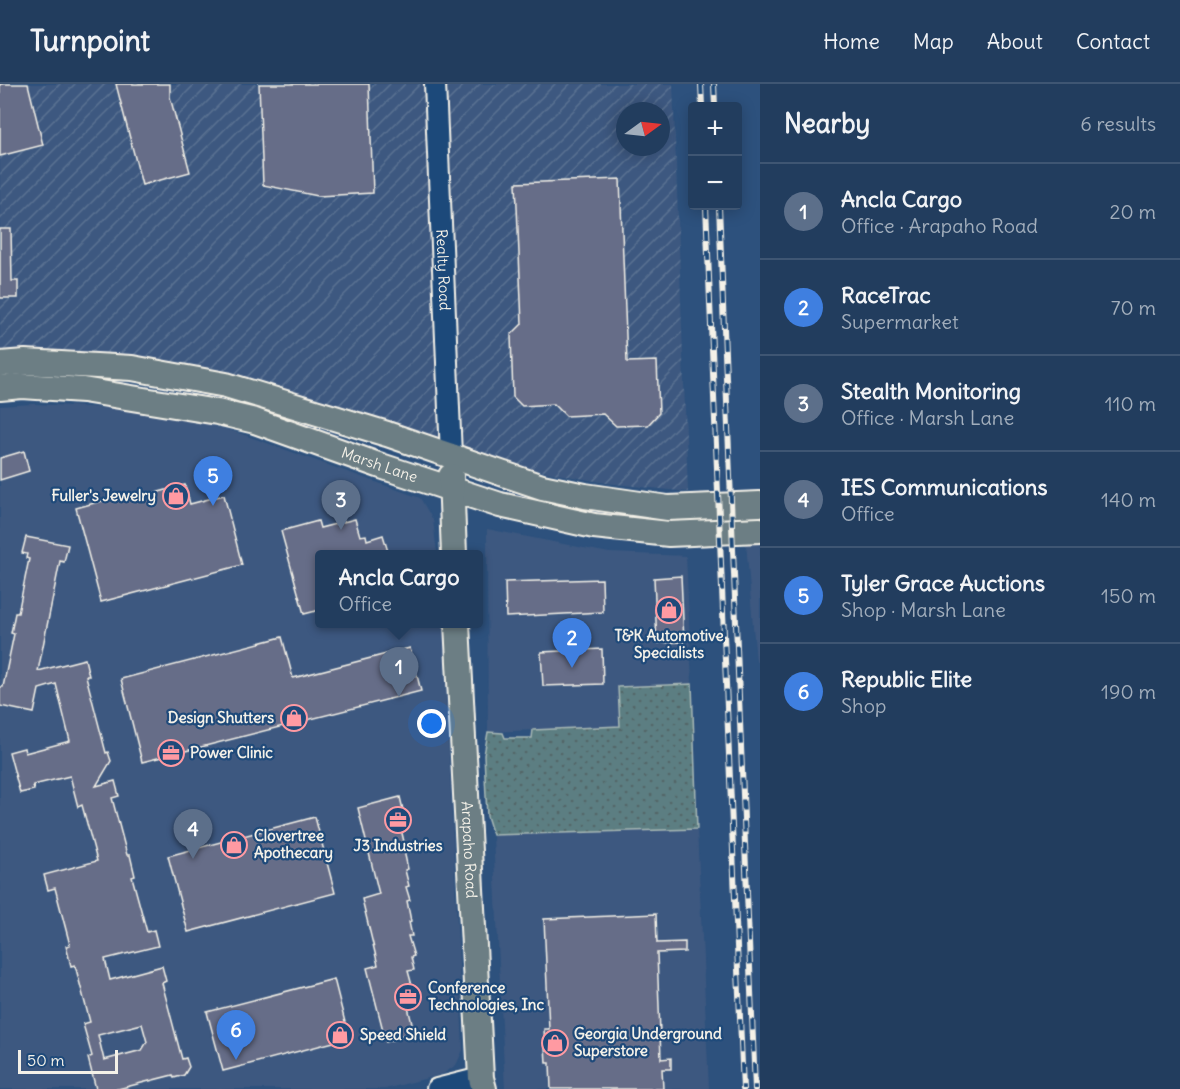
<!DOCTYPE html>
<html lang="en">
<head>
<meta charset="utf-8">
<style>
  :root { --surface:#223d5e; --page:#2e4867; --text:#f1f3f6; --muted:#a2aebc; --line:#3f5673; --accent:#ff9aa2 }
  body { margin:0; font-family:Delius,sans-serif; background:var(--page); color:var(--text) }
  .controls { position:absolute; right:18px; top:18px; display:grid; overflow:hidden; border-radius:6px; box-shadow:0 3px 15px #0003 }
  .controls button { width:54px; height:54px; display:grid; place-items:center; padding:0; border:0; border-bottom:2px solid var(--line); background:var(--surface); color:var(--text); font:30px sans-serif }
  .compass { position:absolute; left:616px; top:18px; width:54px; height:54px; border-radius:50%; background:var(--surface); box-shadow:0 3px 15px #0003; rotate:75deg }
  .scale { position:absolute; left:18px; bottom:15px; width:100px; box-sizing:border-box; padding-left:6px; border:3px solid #f4f1e8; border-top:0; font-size:16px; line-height:21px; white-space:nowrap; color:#f4f1e8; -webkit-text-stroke:4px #1f4a7a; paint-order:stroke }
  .you { position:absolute; left:432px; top:640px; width:21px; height:21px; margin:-15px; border:4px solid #fff; border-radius:50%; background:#1a73e8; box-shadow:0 0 0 9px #1a73e833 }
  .badge { display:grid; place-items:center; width:39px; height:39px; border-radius:50%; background:var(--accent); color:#fff; font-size:20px; font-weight:700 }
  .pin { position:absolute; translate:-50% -50px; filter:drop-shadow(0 2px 3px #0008) }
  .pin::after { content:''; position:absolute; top:32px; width:21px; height:18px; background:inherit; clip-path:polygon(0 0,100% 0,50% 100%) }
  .popup { position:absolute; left:315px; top:466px; width:168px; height:78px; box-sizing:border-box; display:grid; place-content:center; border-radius:6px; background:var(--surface); filter:drop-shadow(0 2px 4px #0005); font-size:20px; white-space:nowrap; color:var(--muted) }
  .popup b { font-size:22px; color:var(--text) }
  .popup::after { content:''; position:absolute; left:50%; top:100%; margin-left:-12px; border:12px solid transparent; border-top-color:var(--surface) }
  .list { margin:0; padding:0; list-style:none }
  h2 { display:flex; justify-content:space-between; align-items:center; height:78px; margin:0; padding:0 24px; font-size:26px }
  h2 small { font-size:20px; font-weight:400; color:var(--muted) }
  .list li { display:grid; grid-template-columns:39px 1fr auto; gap:18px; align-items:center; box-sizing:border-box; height:96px; padding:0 24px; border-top:2px solid var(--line) }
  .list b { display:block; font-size:22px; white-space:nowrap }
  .list p { margin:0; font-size:20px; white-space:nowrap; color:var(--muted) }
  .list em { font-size:20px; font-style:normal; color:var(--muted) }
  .map { position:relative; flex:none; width:760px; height:1005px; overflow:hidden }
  header { display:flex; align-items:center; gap:36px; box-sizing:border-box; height:84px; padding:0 30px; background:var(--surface); border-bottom:2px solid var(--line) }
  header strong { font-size:28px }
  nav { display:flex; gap:33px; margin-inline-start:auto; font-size:21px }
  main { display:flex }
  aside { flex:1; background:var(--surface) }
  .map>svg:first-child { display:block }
  .built { fill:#3e5980 }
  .industrial { fill:url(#industrial-furrows); fill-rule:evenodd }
  .green { fill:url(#green-dots); stroke:#a8b8b5; stroke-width:1.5 }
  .building { fill:#666d88; stroke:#f4f1e8; stroke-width:1.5; fill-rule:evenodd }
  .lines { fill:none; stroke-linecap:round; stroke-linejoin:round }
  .minor-casing { stroke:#f4f1e8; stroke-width:24 }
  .major-casing { stroke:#f4f1e8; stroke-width:28 }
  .minor { stroke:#1f4a7a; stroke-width:20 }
  .major { stroke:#6c7e84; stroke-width:24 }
  .rail-casing { stroke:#f4f1e8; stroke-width:6 }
  .rail { stroke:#1f4a7a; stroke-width:4; stroke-dasharray:11; stroke-linecap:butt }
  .labels { text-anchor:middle; stroke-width:4.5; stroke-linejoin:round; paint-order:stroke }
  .street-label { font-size:15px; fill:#f4f1e8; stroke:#1f4a7a }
  .poi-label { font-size:15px; font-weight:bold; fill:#f4f1e8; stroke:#1f4a7a; text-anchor:start }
</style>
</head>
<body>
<header>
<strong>Turnpoint</strong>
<nav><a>Home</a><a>Map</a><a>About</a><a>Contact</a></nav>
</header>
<main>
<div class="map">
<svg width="760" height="1005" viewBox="0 0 760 1005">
  <defs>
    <pattern id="industrial-furrows" width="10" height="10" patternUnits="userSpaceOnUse" patternTransform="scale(1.5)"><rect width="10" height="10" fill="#3e5980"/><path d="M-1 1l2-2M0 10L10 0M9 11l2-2" fill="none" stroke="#5a7192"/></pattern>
    <pattern id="green-dots" width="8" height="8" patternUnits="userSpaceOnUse" patternTransform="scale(1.5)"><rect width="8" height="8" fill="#5c7e82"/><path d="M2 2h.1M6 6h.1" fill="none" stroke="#536667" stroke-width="1.8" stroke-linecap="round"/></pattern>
  </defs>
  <rect width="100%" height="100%" fill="#2d517d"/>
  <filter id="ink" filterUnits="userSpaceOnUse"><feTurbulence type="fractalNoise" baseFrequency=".0167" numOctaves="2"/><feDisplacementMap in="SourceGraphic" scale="12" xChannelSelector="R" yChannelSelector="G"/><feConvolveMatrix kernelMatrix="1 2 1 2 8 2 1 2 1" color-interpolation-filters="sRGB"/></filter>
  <g filter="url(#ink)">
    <g class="built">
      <path d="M34 320 126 325 194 337 236 348 420 414 433 436 437 470H320V540H443L463 966 456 981 443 990 385 1005H0V322Z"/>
      <path d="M487 445 609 469 686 472 692 600 619 603 620 642 488 648Z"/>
      <path d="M760 457V577L756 578 746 458Z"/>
      <path d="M697 745 709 1005H505L493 751Z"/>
    </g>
    <path class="industrial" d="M0 0H673L688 408 606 399 535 386 257 301 0 271ZM625 27H661V63H625Z"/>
    <path class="green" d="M692 600 697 745 493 751 487 732 484 671 488 648 503 649 505 654H532L533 646 620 642 618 603Z"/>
    <g class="building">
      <path d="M0 0H28L43 61 0 72Z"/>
      <path d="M116 0H170V13L190 88 142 101Z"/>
      <path d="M259 0H369L373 109 318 112 263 101Z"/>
      <path d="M620 95 627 278 657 277 659 329 648 341 616 342 603 330 566 332 554 320 522 322 513 313 511 251 522 240 516 99Z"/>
      <path d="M0 145H11L12 197H18V214H0Z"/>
      <path d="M24 367 29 387 0 396V374Z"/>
      <path d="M185 401 190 420 224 411 242 481 101 518 76 424 124 411 125 417Z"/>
      <path d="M355 435 360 452 366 451 367 456 383 451 389 471H320V526L304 530 281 447 318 437 320 444Z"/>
      <path d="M26 453 68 461 64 478 60 477 38 587 85 575 89 592H86L106 669 108 668 111 677 96 702 115 697 119 712 112 714 127 771H130L135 792 132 793 147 848 154 846 158 862 105 875 110 896 162 882 166 897 162 899 182 975 186 974 189 983 184 991 174 994 173 991 118 1005H96L88 974 92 972 83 940 90 938 75 881 71 882 66 862 70 861 55 804 48 806 44 791 97 777 82 721 78 723 70 692 33 701 34 706 20 709 9 668 24 664 25 669 70 657 56 600 39 605 34 629 0 622V603H3L14 550 11 549 15 529H18L29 475 26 474 27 470 22 469ZM142 940 147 958 142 966 104 976 98 951Z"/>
      <path d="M681 492 684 558 657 559 654 494Z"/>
      <path d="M602 495 603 528 506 533 505 498Z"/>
      <path d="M282 553 293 594 410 564 421 607 142 678 121 595Z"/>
      <path d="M602 565 603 600 543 602 541 568Z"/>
      <path d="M400 713 404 730 401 731 404 744 401 745 405 762H403L408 785 405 786 409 802 406 803 410 816 407 817 411 837 409 838 412 852H408L414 872 411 873 414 886 408 887 413 905 410 906 414 922 408 923 413 944 410 945 411 949 400 952 401 954 386 958 367 884 378 881 362 815 379 810 358 724Z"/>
      <path d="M315 733 335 809 188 848 168 772Z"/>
      <path d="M656 830 657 859 685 858V868L657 869 661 975 671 974V985H662L663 1005H551L550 979H546L544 945H549L544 835Z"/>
      <path d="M334 895 349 954 223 987 207 928Z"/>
    </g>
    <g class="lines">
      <defs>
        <g id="minor">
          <path id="s1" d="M435 0 451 371"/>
          <path d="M437 1005 481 994"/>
        </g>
        <g id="major">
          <path d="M0 280 25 278 132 284 226 301 387 350 542 403 585 412 668 424 760 420"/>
          <path id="s2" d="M0 304 22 302 83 306 217 328 255 337 381 382 500 421 594 442 669 450 760 446"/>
          <path d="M451 392 454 470"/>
          <path id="s3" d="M457 540 481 994 484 1005"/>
        </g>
      </defs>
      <use href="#minor" class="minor-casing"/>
      <use href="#major" class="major-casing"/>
      <use href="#minor" class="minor"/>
      <use href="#major" class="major"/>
      <defs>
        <g id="rail">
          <path d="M701 0 702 22"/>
          <path d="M714 0 715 22"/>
          <path d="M706 122 743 1005"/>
          <path d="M719 122 755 1005"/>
        </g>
      </defs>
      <use href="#rail" class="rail-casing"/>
      <use href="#rail" class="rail"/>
    </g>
  </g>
  <defs>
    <symbol id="shop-ring" viewBox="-11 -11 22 22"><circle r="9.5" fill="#1f4a7a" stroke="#ff9aa2" stroke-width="1.5"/><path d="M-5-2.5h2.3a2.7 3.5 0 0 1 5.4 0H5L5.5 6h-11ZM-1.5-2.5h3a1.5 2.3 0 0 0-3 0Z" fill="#ff9aa2"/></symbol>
    <symbol id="office-ring" viewBox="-11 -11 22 22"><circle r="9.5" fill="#1f4a7a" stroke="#ff9aa2" stroke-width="1.5"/><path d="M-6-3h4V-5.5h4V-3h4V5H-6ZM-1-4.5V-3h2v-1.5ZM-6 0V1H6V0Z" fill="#ff9aa2"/></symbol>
  </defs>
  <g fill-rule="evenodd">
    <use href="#shop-ring" x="161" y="397" width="30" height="30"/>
    <use href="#shop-ring" x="654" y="511" width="30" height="30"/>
    <use href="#shop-ring" x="279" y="619" width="30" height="30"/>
    <use href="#office-ring" x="156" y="654" width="30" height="30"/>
    <use href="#office-ring" x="383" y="721" width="30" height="30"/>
    <use href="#shop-ring" x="219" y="746" width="30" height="30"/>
    <use href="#office-ring" x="393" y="898" width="30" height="30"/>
    <use href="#shop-ring" x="325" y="936" width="30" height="30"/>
    <use href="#shop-ring" x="540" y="944" width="30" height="30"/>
  </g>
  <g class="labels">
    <g class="street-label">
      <text dy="5" stroke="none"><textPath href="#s1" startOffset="186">Realty Road</textPath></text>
      <text dy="5" stroke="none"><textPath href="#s2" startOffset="390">Marsh Lane</textPath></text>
      <text dy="5" stroke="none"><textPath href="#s3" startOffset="226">Arapaho Road</textPath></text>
    </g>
    <g class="poi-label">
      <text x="156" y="417" text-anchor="end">Fuller's Jewelry</text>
      <text x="669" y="557" text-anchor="middle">T&amp;K Automotive<tspan x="669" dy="17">Specialists</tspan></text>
      <text x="274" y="639" text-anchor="end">Design Shutters</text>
      <text x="190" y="674">Power Clinic</text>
      <text x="254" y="757">Clovertree<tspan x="254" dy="17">Apothecary</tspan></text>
      <text x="398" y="767" text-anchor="middle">J3 Industries</text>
      <text x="428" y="909">Conference<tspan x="428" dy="17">Technologies, Inc</tspan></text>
      <text x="574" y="955">Georgia Underground<tspan x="574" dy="17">Superstore</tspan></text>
      <text x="360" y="956">Speed Shield</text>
    </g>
  </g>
</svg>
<div class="controls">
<button>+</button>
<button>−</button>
</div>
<svg class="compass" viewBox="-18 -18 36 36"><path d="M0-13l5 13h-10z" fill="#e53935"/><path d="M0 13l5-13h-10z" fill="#a2aebc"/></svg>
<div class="scale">50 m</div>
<div class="you"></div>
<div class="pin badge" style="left:399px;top:613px;background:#5c6f8a">1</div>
<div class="popup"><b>Ancla Cargo</b>Office</div>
<div class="pin badge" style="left:572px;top:584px;background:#3f7fe0">2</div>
<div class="pin badge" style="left:341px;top:446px;background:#5c6f8a">3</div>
<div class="pin badge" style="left:193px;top:775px;background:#5c6f8a">4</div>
<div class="pin badge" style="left:213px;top:422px;background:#3f7fe0">5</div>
<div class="pin badge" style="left:236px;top:976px;background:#3f7fe0">6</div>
</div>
<aside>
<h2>Nearby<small>6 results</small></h2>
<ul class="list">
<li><span class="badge" style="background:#5c6f8a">1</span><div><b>Ancla Cargo</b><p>Office · Arapaho Road</p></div><em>20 m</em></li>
<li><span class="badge" style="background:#3f7fe0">2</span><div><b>RaceTrac</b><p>Supermarket</p></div><em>70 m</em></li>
<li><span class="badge" style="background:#5c6f8a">3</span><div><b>Stealth Monitoring</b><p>Office · Marsh Lane</p></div><em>110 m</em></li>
<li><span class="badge" style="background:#5c6f8a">4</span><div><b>IES Communications</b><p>Office</p></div><em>140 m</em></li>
<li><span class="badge" style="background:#3f7fe0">5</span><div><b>Tyler Grace Auctions</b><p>Shop · Marsh Lane</p></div><em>150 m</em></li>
<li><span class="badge" style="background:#3f7fe0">6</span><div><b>Republic Elite</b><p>Shop</p></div><em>190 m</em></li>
</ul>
</aside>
</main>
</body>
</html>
